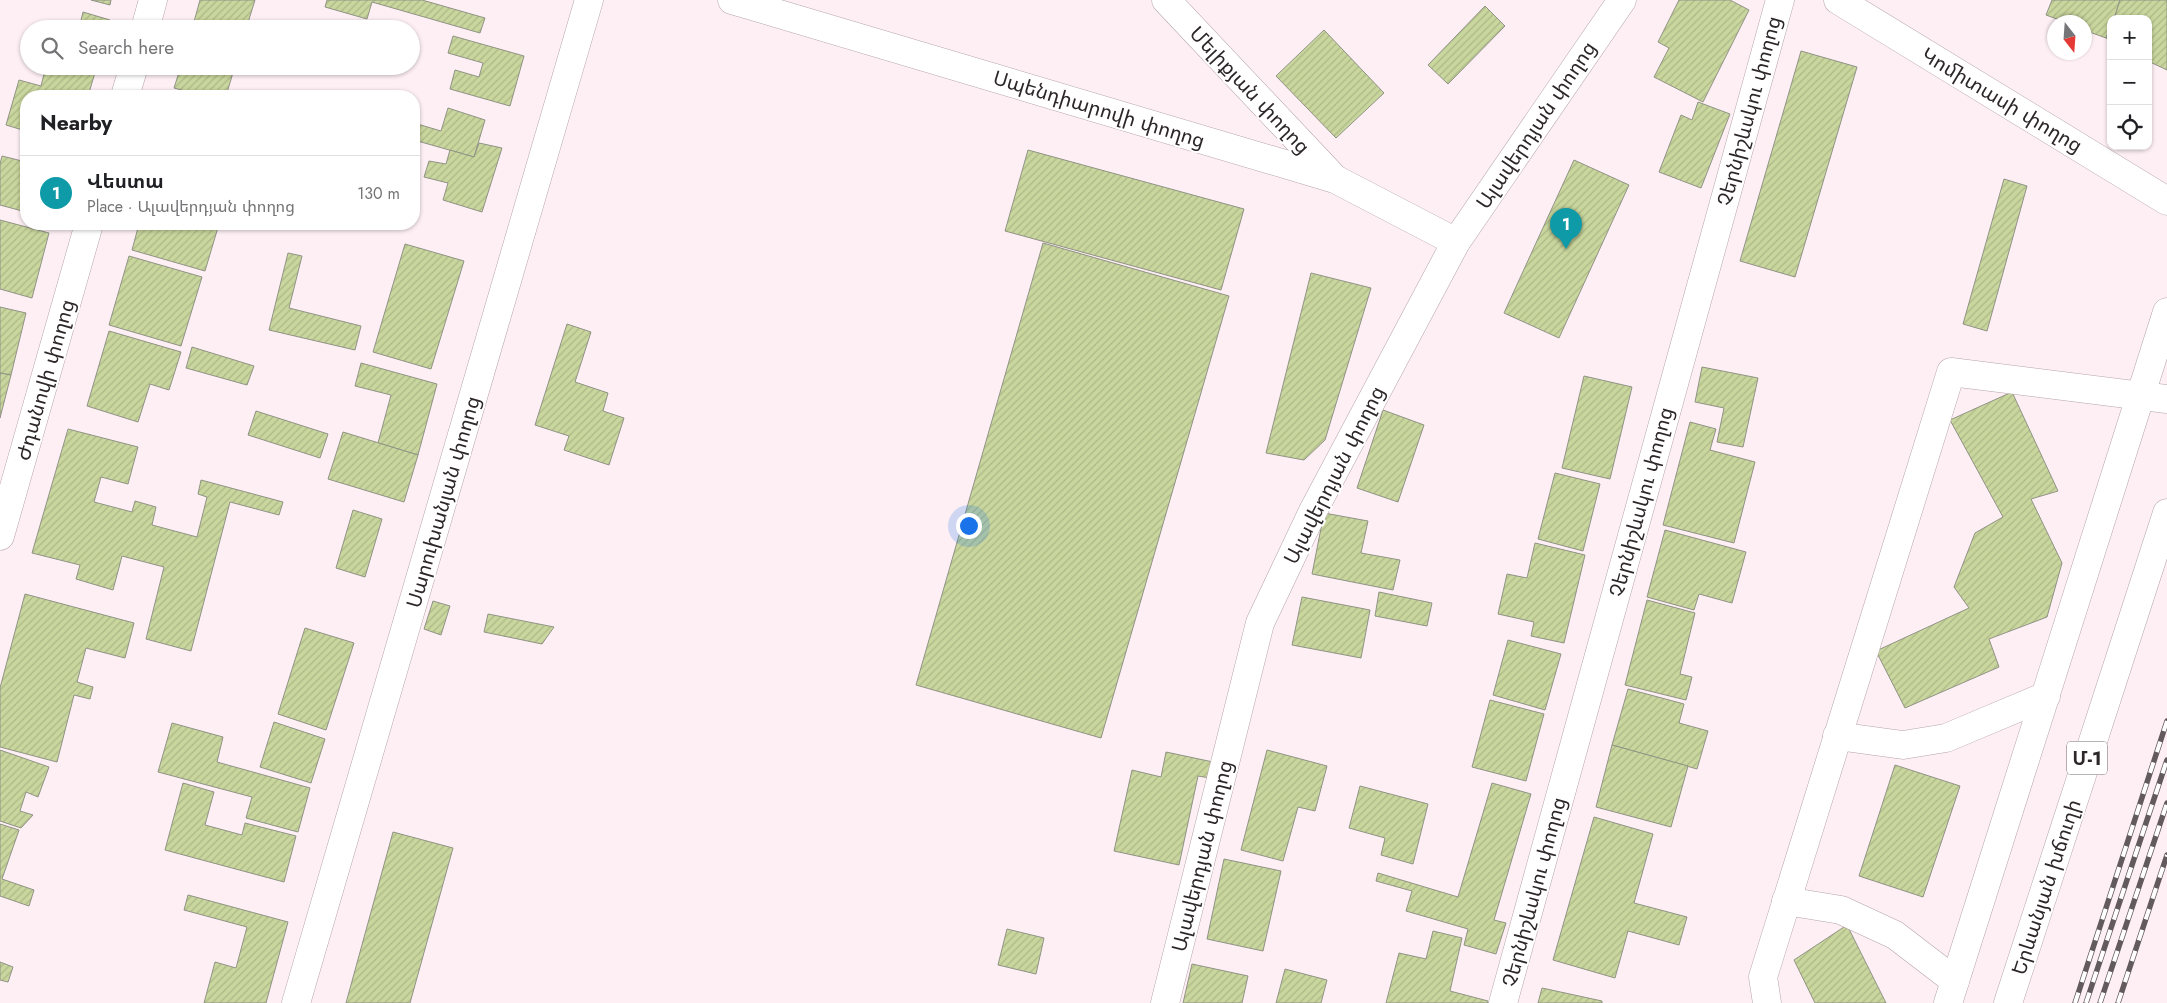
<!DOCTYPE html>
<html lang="en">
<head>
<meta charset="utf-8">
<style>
  :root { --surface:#fff; --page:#f6f6f6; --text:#202124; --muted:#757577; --line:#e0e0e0; --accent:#db2777 }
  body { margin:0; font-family:Jost,"Noto Sans Armenian",sans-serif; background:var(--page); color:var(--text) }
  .controls { position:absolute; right:15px; top:15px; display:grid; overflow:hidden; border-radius:10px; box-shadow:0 1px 4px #0004 }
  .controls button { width:45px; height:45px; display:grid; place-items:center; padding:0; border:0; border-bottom:1px solid var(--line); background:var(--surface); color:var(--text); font:25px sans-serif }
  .compass { position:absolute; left:2047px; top:15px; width:45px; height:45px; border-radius:50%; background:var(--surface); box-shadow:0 1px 4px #0004; rotate:163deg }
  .you { position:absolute; left:968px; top:525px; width:18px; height:18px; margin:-12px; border:4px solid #fff; border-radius:50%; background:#1a73e8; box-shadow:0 0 0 8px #1a73e833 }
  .badge { display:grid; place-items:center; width:32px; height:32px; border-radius:50%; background:var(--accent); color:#fff; font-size:16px; font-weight:700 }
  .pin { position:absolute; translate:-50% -41px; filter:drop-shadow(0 1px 2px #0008) }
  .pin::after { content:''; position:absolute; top:26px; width:18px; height:15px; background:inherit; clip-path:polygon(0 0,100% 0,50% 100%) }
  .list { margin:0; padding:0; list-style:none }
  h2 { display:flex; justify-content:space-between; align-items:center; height:65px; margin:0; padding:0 20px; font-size:21px }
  h2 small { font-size:16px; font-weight:400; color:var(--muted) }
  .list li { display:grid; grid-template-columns:32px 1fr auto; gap:15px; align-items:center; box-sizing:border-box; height:75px; padding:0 20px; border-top:1px solid var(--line) }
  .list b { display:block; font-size:19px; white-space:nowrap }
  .list p { margin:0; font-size:16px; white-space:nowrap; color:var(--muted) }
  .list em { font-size:16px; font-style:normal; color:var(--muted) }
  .icon { flex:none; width:28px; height:28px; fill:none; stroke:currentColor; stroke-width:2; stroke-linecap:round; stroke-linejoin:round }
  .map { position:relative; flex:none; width:2167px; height:1003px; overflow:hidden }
  .search { position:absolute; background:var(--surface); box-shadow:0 1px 4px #0004; left:20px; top:20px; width:400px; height:55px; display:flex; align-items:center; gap:12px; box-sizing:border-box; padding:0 18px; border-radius:28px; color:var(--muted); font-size:19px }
  .panel { position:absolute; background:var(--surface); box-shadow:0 1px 4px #0004; left:20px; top:90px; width:400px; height:140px; border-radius:20px }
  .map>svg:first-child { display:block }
  .building { fill:url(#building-hatch); stroke:#909385 }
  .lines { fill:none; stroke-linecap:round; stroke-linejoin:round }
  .minor-casing { stroke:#b6a5ab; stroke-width:29 }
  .major-casing { stroke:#b6a5ab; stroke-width:29 }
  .highway-casing { stroke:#b6a5ab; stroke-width:29 }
  .minor { stroke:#fff; stroke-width:28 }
  .major { stroke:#fff; stroke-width:28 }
  .highway { stroke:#fff; stroke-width:28 }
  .rail-casing { stroke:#625a5d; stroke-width:5.5 }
  .rail { stroke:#fff; stroke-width:4; stroke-dasharray:11; stroke-linecap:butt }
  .labels { text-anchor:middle; stroke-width:4; stroke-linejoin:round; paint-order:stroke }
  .shield { fill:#fff; stroke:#6c6869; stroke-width:1 }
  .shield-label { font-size:19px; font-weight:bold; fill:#2d2729 }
  .street-label { font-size:20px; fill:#2d2729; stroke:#fff }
</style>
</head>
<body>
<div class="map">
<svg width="2167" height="1003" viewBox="0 0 2167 1003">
  <defs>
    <pattern id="building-hatch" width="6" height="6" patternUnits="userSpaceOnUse" patternTransform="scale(1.25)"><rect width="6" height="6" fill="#c9d69d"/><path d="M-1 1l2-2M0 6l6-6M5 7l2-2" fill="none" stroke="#adb887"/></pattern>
  </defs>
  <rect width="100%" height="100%" fill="#fdeff4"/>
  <g class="building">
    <path d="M91 0H111L110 5Z"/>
    <path d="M200 0H255L246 29H192Z"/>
    <path d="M327 0H422L485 18 480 33 372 2 367 19 325 7Z"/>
    <path d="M1679 0H1730L1749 10 1703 102 1654 77 1669 48 1658 42Z"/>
    <path d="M2052 0H2120L2114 19H2111V26L2106 38 2084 30V22H2065L2046 15Z"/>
    <path d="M2120 0H2167V70L2148 61V19H2114Z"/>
    <path d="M1485 6 1505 26 1448 84 1428 65Z"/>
    <path d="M83 12 110 20 107 29H79Z"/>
    <path d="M2111 26V40L2106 38Z"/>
    <path d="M1324 30 1384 93 1336 138 1276 76Z"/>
    <path d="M453 36 524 56 510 106 450 89 455 70 479 77 483 63 448 53Z"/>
    <path d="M1801 51 1857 67 1795 277 1740 261Z"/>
    <path d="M46 66H97L88 96H26V131L6 125 19 80 41 86Z"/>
    <path d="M181 66H235L226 96H204L174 88Z"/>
    <path d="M1698 102 1730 114 1701 188 1659 172 1681 115 1692 120Z"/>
    <path d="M448 108 485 120 474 157 414 140V123L441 131Z"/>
    <path d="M479 143 502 148 482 212 443 200 448 183 424 177 429 161 446 164 450 150 474 157Z"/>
    <path d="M1028 150 1244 209 1221 290 1005 231Z"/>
    <path d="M2 156 26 162V212L0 205V164Z"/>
    <path d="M1574 160 1629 185 1559 338 1504 313Z"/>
    <path d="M2004 179 2027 186 1987 331 1963 324Z"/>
    <path d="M0 220 49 233 32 298 0 289Z"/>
    <path d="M139 224H219L205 271 132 250Z"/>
    <path d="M1043 243 1229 296 1101 738 916 685Z"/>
    <path d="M405 244 464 261 431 369 373 352Z"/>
    <path d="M288 253 302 256 289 308 361 326 355 350 269 330Z"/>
    <path d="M129 256 202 277 181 346 109 325Z"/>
    <path d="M1311 273 1371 288 1325 440 1304 460 1266 453Z"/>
    <path d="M0 307 26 313 11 375 0 373Z"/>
    <path d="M567 324 591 332 575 382 608 393 603 411 624 418 609 465 564 450 569 436 535 425Z"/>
    <path d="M109 331 181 352 169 390 150 384 138 422 87 406Z"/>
    <path d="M192 347 254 366 247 385 186 368Z"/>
    <path d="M361 363 437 384 418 455 378 443 391 395 355 386Z"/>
    <path d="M1702 367 1758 378 1743 447 1717 442 1724 408 1695 402Z"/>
    <path d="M0 373 11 375 0 418Z"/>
    <path d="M1584 376 1632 387 1610 479 1562 468Z"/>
    <path d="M2012 392 2058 491 2031 499 2062 563 2047 617 1989 639 1999 667 1905 708 1876 651 1969 608 1954 587 1975 533 2003 517 1950 420Z"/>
    <path d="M1383 410 1424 425 1398 502 1357 488Z"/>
    <path d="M256 411 328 434 320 458 248 435Z"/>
    <path d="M1690 422 1716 429 1710 450 1755 462 1734 543 1663 525Z"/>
    <path d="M68 429 138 447 128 484 101 477 94 502 132 512 135 501 156 507 152 525 197 537 207 497 198 494 201 480 283 502 279 515 230 502 191 651 146 639 164 567 122 556 113 590 76 579 80 565 32 553Z"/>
    <path d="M343 432 418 455 404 502 328 479Z"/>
    <path d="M1555 473 1600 484 1583 551 1538 539Z"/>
    <path d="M353 510 382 519 365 577 336 568Z"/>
    <path d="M1324 513 1368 521 1361 553 1400 560 1393 590 1312 574Z"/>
    <path d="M1665 530 1746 552 1732 603 1699 594 1694 610 1647 597Z"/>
    <path d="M1535 543 1585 555 1564 643 1531 636 1534 622 1498 614 1507 574 1527 578Z"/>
    <path d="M1379 592 1432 603 1427 626 1375 616Z"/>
    <path d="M25 594 134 623 125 658 86 648 77 682 93 687 90 699 74 695 57 762 0 747V688Z"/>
    <path d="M1302 597 1370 610 1361 658 1292 645Z"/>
    <path d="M1647 600 1695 613 1680 674 1692 677 1686 700 1625 685Z"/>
    <path d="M433 601 450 606 441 635 424 629Z"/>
    <path d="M488 614 554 627 542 644 484 632Z"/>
    <path d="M305 628 354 643 326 730 278 714Z"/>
    <path d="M1508 640 1561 654 1545 710 1493 695Z"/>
    <path d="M1628 689 1684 704 1679 723 1708 731 1697 769 1612 745Z"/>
    <path d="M1490 700 1544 714 1526 781 1472 767Z"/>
    <path d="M274 722 325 739 311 783 260 767Z"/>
    <path d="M172 723 223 737 217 762 310 788 298 832 246 818 252 797 158 772Z"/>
    <path d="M1612 745 1688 766 1671 827 1596 807Z"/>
    <path d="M0 750 49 767 38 797 26 792 20 811 33 815 21 828 0 821Z"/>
    <path d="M1267 750 1327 766 1315 811 1298 807 1283 861 1241 850Z"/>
    <path d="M1166 752 1213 762 1210 778 1198 776 1179 865 1114 851 1132 770 1161 777Z"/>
    <path d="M1895 765 1960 786 1923 897 1859 876Z"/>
    <path d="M183 783 214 792 205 825 242 835 245 823 296 836 284 882 165 850Z"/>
    <path d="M1492 783 1531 794 1494 920 1506 923 1496 954 1464 945 1468 929 1406 911 1412 891 1376 881 1378 873 1458 897Z"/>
    <path d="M1360 786 1428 804 1413 864 1381 855 1385 838 1349 828Z"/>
    <path d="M1594 817 1653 834 1634 903 1687 917 1679 945 1628 931 1615 978 1553 960Z"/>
    <path d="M0 824 19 830 2 879 34 890 29 906 0 896Z"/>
    <path d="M393 832 453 848 410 1003H346Z"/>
    <path d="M1224 859 1281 871 1263 951 1207 939Z"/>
    <path d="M188 895 288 922 266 1003H204L215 962 236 968 247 927 184 910Z"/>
    <path d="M1847 925 1886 1003H1815L1794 960Z"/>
    <path d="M1007 929 1044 938 1036 974 998 965Z"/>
    <path d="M1433 931 1462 938 1450 991 1488 1001V1003H1386L1399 953 1426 959Z"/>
    <path d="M0 962 13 967 8 982 0 980Z"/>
    <path d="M1192 964 1248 976 1242 1003H1183Z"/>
    <path d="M1285 969 1327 980 1321 1003H1276Z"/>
    <path d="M1542 988 1602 1001V1003H1538Z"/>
  </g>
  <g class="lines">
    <defs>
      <g id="minor">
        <path d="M732 0 1335 179 1456 242"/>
        <path d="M1166 0 1334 178"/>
        <path d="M145 29 153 0"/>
        <path d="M125 96 134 66"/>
        <path d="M0 536 89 224"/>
        <path d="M1837 736 1903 745 1946 738 2046 696"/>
        <path d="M1786 901 1841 910 1895 935 1955 981"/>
        <path d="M296 1003 589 0"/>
        <path d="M1165 1003 1260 623 1313 511 1456 242 1622 0"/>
        <path d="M1503 1003 1780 0"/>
        <path d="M1767 1003 1763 977 1951 372 2167 399"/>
        <path d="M1948 1003 2167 312"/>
      </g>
      <path id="major" d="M1838 0 2167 201"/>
      <path id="highway" d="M2008 1003 2167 513"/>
    </defs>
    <use href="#minor" class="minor-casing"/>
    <use href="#major" class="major-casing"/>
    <use href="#highway" class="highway-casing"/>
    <use href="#minor" class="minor"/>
    <use href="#major" class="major"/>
    <use href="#highway" class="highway"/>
    <defs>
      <g id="rail">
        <path d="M2075 1003 2167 721"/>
        <path d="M2086 1003 2167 760"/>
        <path d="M2100 1003 2167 803"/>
        <path d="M2118 1003 2167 855"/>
      </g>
    </defs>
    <use href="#rail" class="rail-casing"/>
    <use href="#rail" class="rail"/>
  </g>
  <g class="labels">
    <rect class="shield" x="2067" y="741.5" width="40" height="33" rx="4"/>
    <g class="shield-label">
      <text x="2087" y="765">Մ-1</text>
    </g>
    <g class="street-label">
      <text transform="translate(1250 90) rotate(47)" y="7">Մելիքյան փողոց</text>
      <text transform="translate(2002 100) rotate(31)" y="7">Կոմիտասի փողոց</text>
      <text transform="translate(1099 109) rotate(17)" y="7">Սպենդիարովի փողոց</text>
      <text transform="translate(1749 111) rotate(-75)" y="7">Չերնիշևսկու փողոց</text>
      <text transform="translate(1536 125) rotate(-56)" y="7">Ալավերդյան փողոց</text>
      <text transform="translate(45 380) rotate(-74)" y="7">Ժդանովի փողոց</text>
      <text transform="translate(1334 475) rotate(-63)" y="7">Ալավերդյան փողոց</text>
      <text transform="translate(443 502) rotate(-74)" y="7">Սարուխանյան փողոց</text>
      <text transform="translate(1641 502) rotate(-75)" y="7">Չերնիշևսկու փողոց</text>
      <text transform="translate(1202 856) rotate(-76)" y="7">Ալավերդյան փողոց</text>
      <text transform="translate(2046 887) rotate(-72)" y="7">Երևանյան խճուղի</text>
      <text transform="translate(1534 892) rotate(-75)" y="7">Չերնիշևսկու փողոց</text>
    </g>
  </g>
</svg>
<div class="controls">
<button>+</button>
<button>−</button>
<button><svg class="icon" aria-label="locate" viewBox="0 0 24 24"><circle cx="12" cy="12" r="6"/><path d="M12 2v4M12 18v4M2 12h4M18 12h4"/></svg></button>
</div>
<svg class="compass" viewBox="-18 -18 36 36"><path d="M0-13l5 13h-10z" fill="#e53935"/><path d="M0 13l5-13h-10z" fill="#757577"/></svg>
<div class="you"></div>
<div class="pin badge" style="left:1566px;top:249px;background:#0f9aa8">1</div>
<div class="search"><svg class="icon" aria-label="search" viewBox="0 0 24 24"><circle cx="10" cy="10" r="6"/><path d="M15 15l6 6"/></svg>Search here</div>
<section class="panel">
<h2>Nearby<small></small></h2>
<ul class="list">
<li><span class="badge" style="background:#0f9aa8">1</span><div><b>Վեստա</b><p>Place · Ալավերդյան փողոց</p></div><em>130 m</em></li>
</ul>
</section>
</div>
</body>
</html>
